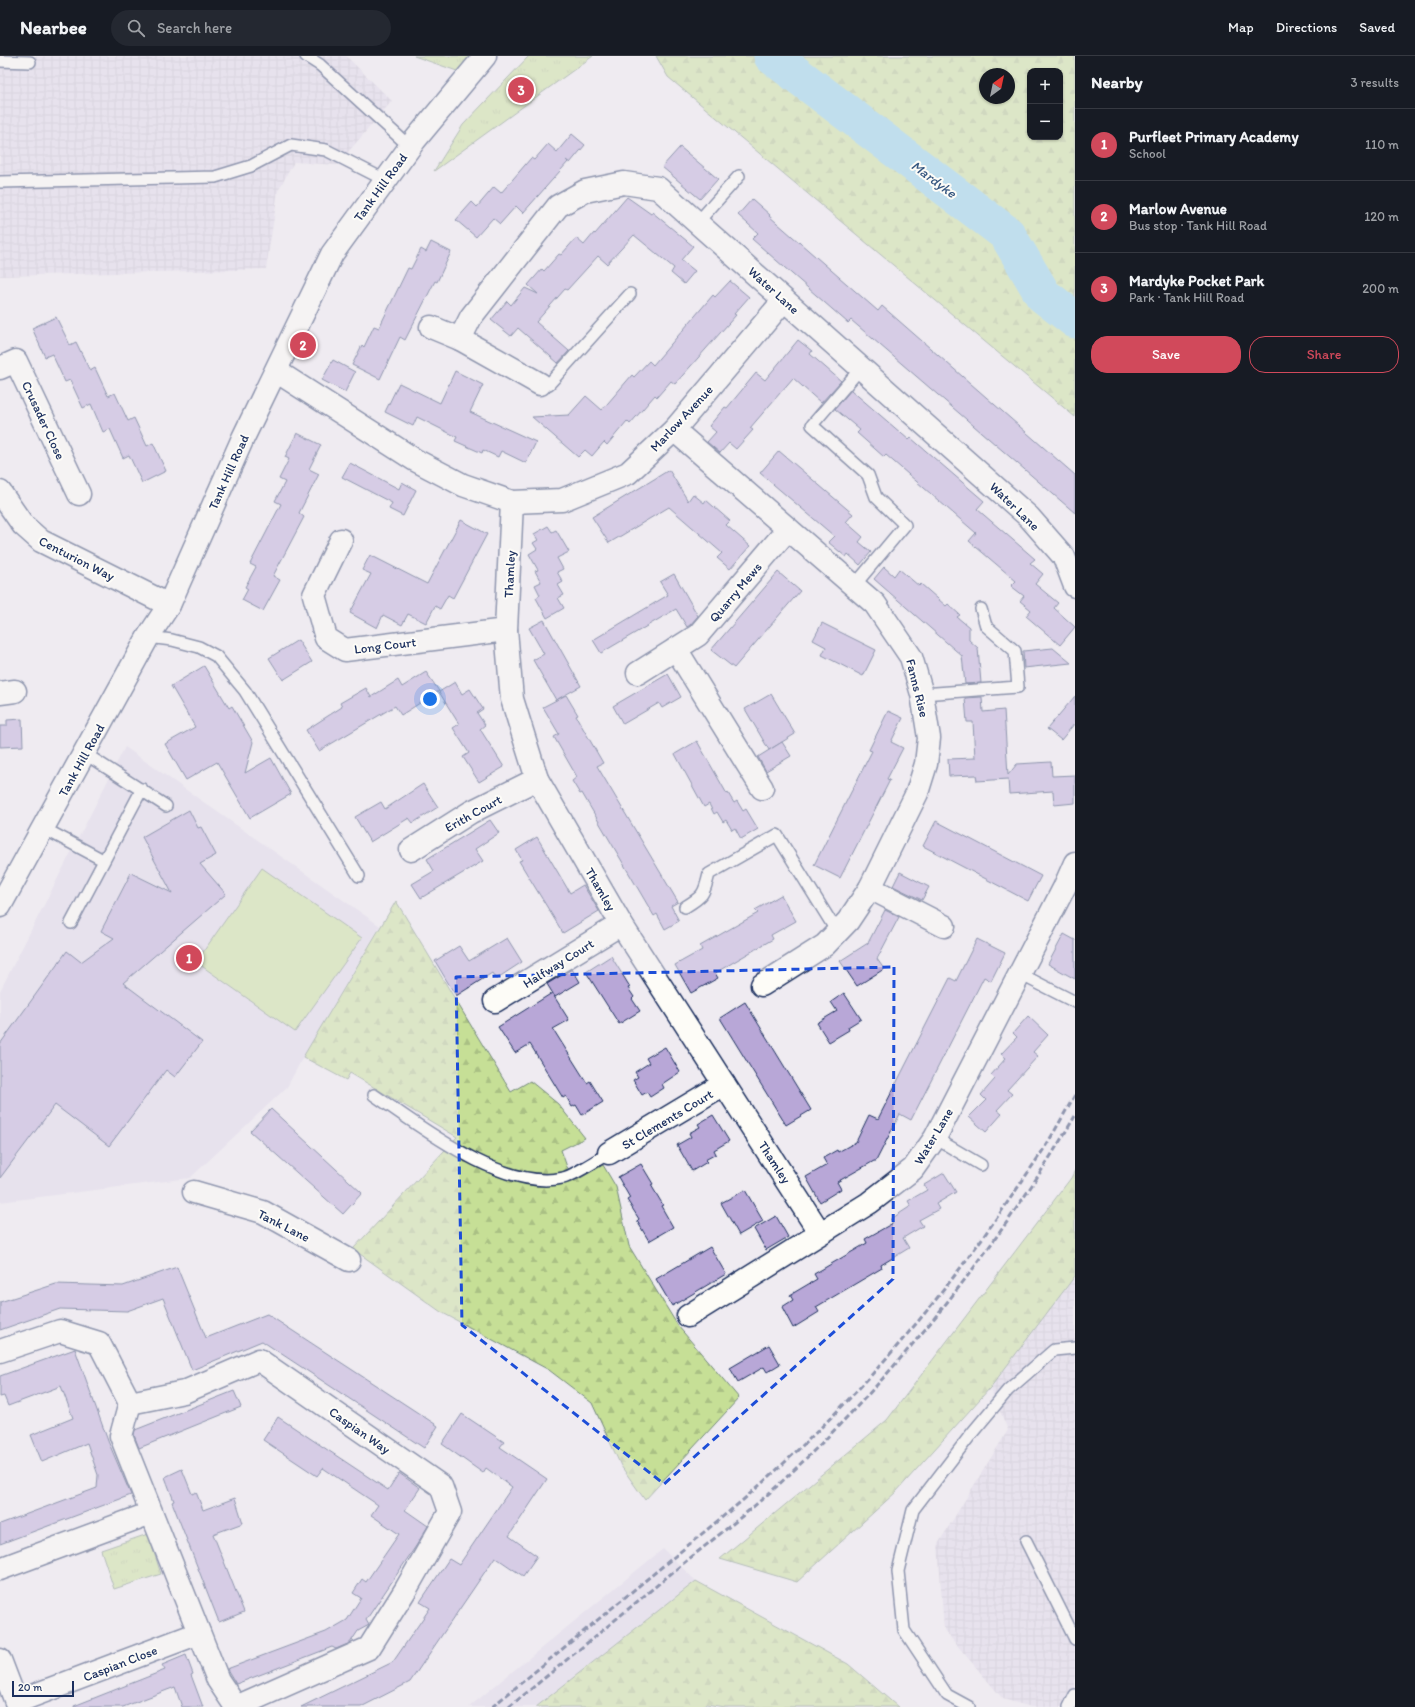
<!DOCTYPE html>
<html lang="en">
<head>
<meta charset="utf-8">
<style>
  :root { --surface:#171b24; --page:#242831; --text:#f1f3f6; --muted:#9ea1a6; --line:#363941; --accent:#d1495b }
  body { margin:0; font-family:Itim,sans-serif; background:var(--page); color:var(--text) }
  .controls { position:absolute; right:12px; top:12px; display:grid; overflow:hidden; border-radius:8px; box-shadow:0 1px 3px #0004 }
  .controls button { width:36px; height:36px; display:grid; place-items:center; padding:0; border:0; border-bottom:1px solid var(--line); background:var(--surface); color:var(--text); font:20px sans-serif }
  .compass { position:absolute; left:979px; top:12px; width:36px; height:36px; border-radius:50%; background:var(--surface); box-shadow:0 1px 3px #0004; rotate:33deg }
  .scale { position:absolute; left:12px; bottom:10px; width:62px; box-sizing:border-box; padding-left:4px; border:2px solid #1b2f5e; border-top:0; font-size:11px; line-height:14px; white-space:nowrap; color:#1b2f5e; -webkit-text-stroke:3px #fdfcf7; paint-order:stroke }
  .you { position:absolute; left:430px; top:643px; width:14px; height:14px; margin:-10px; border:3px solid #fff; border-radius:50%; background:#1a73e8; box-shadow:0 0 0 6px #1a73e833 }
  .badge { display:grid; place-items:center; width:26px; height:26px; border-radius:50%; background:var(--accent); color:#fff; font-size:13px; font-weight:700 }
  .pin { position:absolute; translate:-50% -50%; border:2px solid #fff; box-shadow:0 1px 4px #0006 }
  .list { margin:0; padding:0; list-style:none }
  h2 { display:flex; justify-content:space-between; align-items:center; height:52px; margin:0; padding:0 16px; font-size:17px }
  h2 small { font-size:13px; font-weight:400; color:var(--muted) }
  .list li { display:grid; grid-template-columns:26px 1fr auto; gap:12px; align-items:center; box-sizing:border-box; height:72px; padding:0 16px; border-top:1px solid var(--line) }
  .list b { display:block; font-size:15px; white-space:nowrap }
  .list p { margin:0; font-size:13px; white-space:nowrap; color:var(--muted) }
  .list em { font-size:13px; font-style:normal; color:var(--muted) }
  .actions { display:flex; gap:8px; padding:12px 16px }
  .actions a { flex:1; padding:9px 0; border:1px solid var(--accent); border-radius:16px; text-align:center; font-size:14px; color:var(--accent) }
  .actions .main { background:var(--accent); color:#fff }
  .icon { flex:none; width:22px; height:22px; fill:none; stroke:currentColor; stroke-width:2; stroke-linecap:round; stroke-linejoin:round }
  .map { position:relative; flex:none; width:1075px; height:1651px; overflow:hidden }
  header { display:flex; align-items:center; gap:24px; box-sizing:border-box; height:56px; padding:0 20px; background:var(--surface); border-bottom:1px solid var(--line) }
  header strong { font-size:19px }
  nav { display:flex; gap:22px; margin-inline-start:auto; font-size:14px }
  .search { width:280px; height:36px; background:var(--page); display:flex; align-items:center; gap:10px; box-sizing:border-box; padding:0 14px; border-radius:22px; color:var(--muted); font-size:15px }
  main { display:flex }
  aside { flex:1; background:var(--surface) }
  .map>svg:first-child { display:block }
  .built { fill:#ded7e9 }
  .industrial { fill:url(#industrial-grid) }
  .grass { fill:url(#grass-tufts); stroke:#70877a }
  .forest { fill:url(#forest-firs); stroke:#70877a; fill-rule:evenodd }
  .pitch { fill:#c6df96; stroke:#70877a }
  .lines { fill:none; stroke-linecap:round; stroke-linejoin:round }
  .river { stroke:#88cfe9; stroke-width:37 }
  .building { fill:#b8a7d7; stroke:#1b2f5e }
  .service-casing { stroke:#1b2f5e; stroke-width:14 }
  .minor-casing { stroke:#1b2f5e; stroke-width:25 }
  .tertiary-casing { stroke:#1b2f5e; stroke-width:25 }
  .service { stroke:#fdfcf7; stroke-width:11 }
  .minor { stroke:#fdfcf7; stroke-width:22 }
  .tertiary { stroke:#fdfcf7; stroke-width:22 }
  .rail { stroke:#1b2f5e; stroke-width:3; stroke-dasharray:6 3; stroke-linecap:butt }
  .marked { fill:none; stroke:#1d4ed8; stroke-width:3; stroke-dasharray:8 5; stroke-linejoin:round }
  .labels { text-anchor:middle; stroke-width:4; stroke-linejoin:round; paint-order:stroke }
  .street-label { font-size:13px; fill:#1b2f5e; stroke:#fdfcf7 }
  .water-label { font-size:14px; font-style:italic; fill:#365781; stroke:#fdfcf7 }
</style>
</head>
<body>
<header>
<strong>Nearbee</strong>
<div class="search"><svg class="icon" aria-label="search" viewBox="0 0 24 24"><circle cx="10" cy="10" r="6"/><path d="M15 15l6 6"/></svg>Search here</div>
<nav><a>Map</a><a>Directions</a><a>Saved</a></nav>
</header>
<main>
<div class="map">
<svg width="1075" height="1651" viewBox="0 0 1075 1651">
  <defs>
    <pattern id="industrial-grid" width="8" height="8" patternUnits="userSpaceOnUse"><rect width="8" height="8" fill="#ded7e9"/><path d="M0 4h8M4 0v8" fill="none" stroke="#beb9ca"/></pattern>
    <pattern id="grass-tufts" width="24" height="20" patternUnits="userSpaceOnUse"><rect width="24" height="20" fill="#c6df96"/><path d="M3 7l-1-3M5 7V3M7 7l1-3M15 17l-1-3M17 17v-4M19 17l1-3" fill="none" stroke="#aac084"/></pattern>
    <pattern id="forest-firs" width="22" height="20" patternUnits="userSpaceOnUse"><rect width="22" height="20" fill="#c6df96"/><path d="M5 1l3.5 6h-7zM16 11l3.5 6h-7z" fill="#aac084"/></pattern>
  </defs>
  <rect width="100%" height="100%" fill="#efebf1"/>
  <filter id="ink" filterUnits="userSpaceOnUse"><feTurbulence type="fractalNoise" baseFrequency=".025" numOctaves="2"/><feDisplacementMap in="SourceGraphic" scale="8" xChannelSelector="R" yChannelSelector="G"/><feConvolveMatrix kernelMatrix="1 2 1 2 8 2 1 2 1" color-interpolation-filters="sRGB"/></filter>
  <g filter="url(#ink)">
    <g class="built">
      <path d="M125 691 380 870 303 1001 287 1031 190 1122 0 1146V935Z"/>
      <path d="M663 1493 696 1525 536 1651H469Z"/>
    </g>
    <g class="industrial">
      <path d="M0 0H346L392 45 337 109 294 106 278 135 266 213 0 220Z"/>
      <path d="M1075 1220V1651H1031L1003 1643 944 1574 938 1488 1008 1374 990 1332Z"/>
    </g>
    <g class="grass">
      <path d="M414 0H470L457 15Z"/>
      <path d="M529 0H593L434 115 463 69Z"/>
      <path d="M148 1478 161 1518 114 1533 101 1494Z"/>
    </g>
    <g class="forest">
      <path d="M656 0H1075V361L668 21ZM1030 15H1060V81H1030ZM985 18H1009V42H985Z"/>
      <path d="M396 845 511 1036 530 1025 558 1048 585 1082 561 1094 567 1111 577 1124 603 1109 616 1131 629 1190 678 1270 739 1342 645 1444 621 1410 592 1347 549 1314 441 1256 353 1193 457 1081 350 1017 346 1024 303 1001Z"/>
      <path d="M1075 1114V1220L990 1332 896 1436 797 1526 720 1503 887 1364 1071 1122Z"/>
      <path d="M696 1525 848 1608 898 1651H724L706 1648 702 1651H536Z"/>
    </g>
    <path class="pitch" d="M262 812 362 882 295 976 196 906Z"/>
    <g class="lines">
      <path class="river" d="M772 0 1007 178 1043 239 1075 264"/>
    </g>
    <g class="building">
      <path d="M572 78 585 89 570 107 566 104 568 106 523 157 516 150 500 168 493 162 476 181 456 164 472 146 477 151 494 131 501 137 531 102 534 104 548 88 557 96Z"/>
      <path d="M680 91 718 123 700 143 662 111Z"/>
      <path d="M627 141 651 158 652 156 693 190 681 204 695 215 684 228 671 217 674 212 634 179 607 208 598 200 567 234 565 233 536 266 569 295 558 307 518 272 511 280 491 264 507 245 511 249 525 232 538 238 528 229 542 213 544 215 559 198 561 199 576 182 584 189 594 177 595 178Z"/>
      <path d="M752 143 770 159 769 160 878 255 882 250 1075 419V457L851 264 848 267 752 183 758 177 738 159Z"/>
      <path d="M431 186 451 196 437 226 435 225 405 284 400 281 380 323 352 309 362 289 364 291 374 270 379 272 408 212 411 213 421 193 426 196Z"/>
      <path d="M730 225 749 241 734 258 736 259 675 328 671 325 657 341 655 339 630 368 627 365 607 389 604 386 592 400 585 394 578 401 532 361 569 359 586 340 602 354 632 319 634 321 649 305 653 309 713 239 715 241Z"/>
      <path d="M56 261 70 289 76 286 90 315 95 312 108 340 115 337 128 365 134 362 147 390 153 387 166 415 142 427 129 399 123 402 110 373 103 376 91 348 83 352 70 324 65 326 52 298 45 301 32 272Z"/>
      <path d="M798 284 812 295 810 298 841 325 821 347 793 322 750 372 753 374 736 393 729 387 720 397 707 386 716 376 709 370 725 351 727 352 756 317 765 324Z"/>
      <path d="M333 304 355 316 345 336 322 324Z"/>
      <path d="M455 315 483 329 470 356 536 386 526 407 501 395 498 401 483 394 482 397 455 385 457 381 417 361 413 370 385 356 399 327 440 347Z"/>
      <path d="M851 334 909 384 911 382 984 445 977 453 1035 503 1030 507 1043 518 1035 528 1058 547 1054 552 1075 571 1060 589 1026 560 1031 554 1020 545 1024 540 1011 530 1016 525 969 485 976 477 886 399 884 401 857 377 860 374 835 353Z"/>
      <path d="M297 377 321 389 309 413 319 418 299 457 304 461 273 520 280 524 263 555 242 544 248 533 245 531 256 511 250 508 281 448 275 445 285 426 279 423 289 403 285 401Z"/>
      <path d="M779 395 853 458 846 466 863 481 859 486 871 496 860 509 848 498 846 501 828 486 834 480 760 417Z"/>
      <path d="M350 407 399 433 402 426 416 434 403 460 389 453 392 447 342 421Z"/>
      <path d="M669 414 688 445 693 438 704 447 706 444 730 465 726 469 750 490 730 513 717 502 722 497 669 451 609 487 592 461Z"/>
      <path d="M461 464 487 478 453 542 448 539 440 553 435 550 426 567 408 558 402 569 383 559 377 572 350 557 371 518 362 514 370 499 427 528Z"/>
      <path d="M548 470 552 476 556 474 569 496 557 502 563 513 557 516 563 526 558 529 564 539 558 542 564 552 547 562 536 542 540 539 535 529 541 526 535 515 538 514 529 498 537 493 533 487 538 484 534 478Z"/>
      <path d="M884 511 894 520 899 513 919 530 921 528 946 550 948 548 960 559 957 561 969 571V584L978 592 981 627 965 628 962 600 874 523Z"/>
      <path d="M778 516 800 535 734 612 711 594Z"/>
      <path d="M674 518 698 560 690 569 687 571 676 553 601 597 593 584 668 539 660 526Z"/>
      <path d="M544 564 581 630 556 644 533 604 544 598 529 572Z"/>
      <path d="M822 567 876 594 863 620 822 599 826 591 813 584Z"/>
      <path d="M298 584 312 606 283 624 269 602Z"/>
      <path d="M1053 592 1071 607 1024 612 1023 595Z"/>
      <path d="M204 610 229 652 232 650 253 686 245 717 271 702 291 738 250 762 217 706 186 724 165 688 195 671 171 630Z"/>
      <path d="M426 616 439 635 401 659 395 650 319 695 306 674 342 651 340 647 366 632 371 641 398 624 402 631Z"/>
      <path d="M668 618 681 641 662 652 659 647 623 668 613 650Z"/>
      <path d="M455 626 462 638 470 633 483 653 477 657 485 669 480 673 504 711 479 726 463 701 469 697 453 672 459 668 439 636Z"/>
      <path d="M771 638 795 678 769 694 745 653Z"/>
      <path d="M566 639 578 659 576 660 603 707 597 710 678 846 671 850 679 865 665 873 657 858 654 860 582 737 580 738 572 725 577 721 554 681 559 678 543 651Z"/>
      <path d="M1075 640V667L1061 684 1047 673Z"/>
      <path d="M982 641 983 656 1004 654 1008 719 1017 708 1051 706 1052 720 1075 719V747L1054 749 1053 735 1009 738 1008 723 977 725 976 719 949 720 948 703 975 702 973 666H967L965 642Z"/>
      <path d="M888 655 903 662 891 686 903 692 887 723 890 724 840 822 814 809 872 695 869 694Z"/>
      <path d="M22 663 23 690 0 691V670H7V664Z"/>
      <path d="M697 685 727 738 728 737 734 747 737 745 743 755 746 753 758 773 741 783 735 772 732 774 726 764 723 766 717 756 714 758 709 748 704 751 675 698Z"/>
      <path d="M782 686 791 700 766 715 758 701Z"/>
      <path d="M423 728 438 751 413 767 409 762 370 786 355 761 381 746 385 753Z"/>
      <path d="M189 754 198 772 201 771 216 799 200 808 226 838 123 927 202 986 175 1021 166 1014 109 1090 55 1049 0 1122V988L67 895 81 906 114 882 101 875 131 817 172 837 142 781Z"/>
      <path d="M490 764 499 777 475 793 483 805 421 842 412 828 434 815 427 803Z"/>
      <path d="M936 765 1041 820 1028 845 923 790Z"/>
      <path d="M537 781 570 837 583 829 599 855 563 877 519 805 522 804 516 794Z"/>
      <path d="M900 816 929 831 922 844 893 830Z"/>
      <path d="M781 839 796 865 771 879 773 883 715 917 718 922 691 937 675 909 702 894 700 890 758 857 755 854Z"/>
      <path d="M885 854 899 861 877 903 884 913 857 930 840 905 868 887Z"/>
      <path d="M1064 878 1075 884V923L1048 908Z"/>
      <path d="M507 882 522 906 496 923 492 917 456 940 435 905 459 890 469 905Z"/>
      <path d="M977 883 1005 897 991 925 984 921 911 1064 900 1058 876 1105H874L837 1126 841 1133 820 1146 806 1121 827 1109 823 1102 837 1094 838 1096 856 1086 869 1059 878 1063 950 922 956 925Z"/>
      <path d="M611 900 630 931 628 932 634 941 632 943 640 955 619 968 586 916Z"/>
      <path d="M572 913 580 926 555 941 547 928Z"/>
      <path d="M552 937 569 964 553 973 587 1027 590 1025 603 1046 582 1059 576 1049 572 1051 566 1040 563 1042 530 988 515 997 498 971Z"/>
      <path d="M844 937 861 963 848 971 849 974 829 986 817 967 837 955 831 946Z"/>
      <path d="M745 946 811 1054 786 1069 720 962Z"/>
      <path d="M1028 960 1048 979 1033 996 1038 1000 1007 1034 1012 1038 997 1054 1002 1058 986 1076 969 1061 986 1044 981 1039 995 1023 991 1019 1006 1002 1001 998 1017 981 1013 977Z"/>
      <path d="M665 991 680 1016 662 1028 664 1032 650 1041 647 1036 642 1039 633 1024 638 1021 635 1016 649 1007 646 1002Z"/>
      <path d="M271 1053 362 1137 343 1158 250 1075Z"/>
      <path d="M713 1059 729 1085 714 1094 716 1098 705 1104 707 1106 692 1115 677 1089 691 1081 689 1077 700 1071 698 1068Z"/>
      <path d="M641 1108 653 1128 651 1129 663 1149 661 1150 673 1171 649 1185 637 1165 639 1163 627 1144 630 1142 618 1121Z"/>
      <path d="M944 1117 956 1136 936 1148 939 1153 919 1164 923 1170 903 1182 909 1192 881 1209 882 1212 816 1251 819 1256 793 1272 782 1251 793 1244 790 1239 817 1223 814 1218 867 1187 865 1183 893 1167 891 1163 911 1150 908 1145 927 1134 924 1129Z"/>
      <path d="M745 1134 763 1165 739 1179 721 1147Z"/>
      <path d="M776 1160 788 1181 766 1194 754 1173Z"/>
      <path d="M710 1191 726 1218 672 1250 656 1223Z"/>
      <path d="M177 1211 206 1282 267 1258 438 1370 424 1392 262 1285 192 1314 163 1242 127 1255 60 1253 0 1274V1246L56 1228 123 1230Z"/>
      <path d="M769 1289 780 1308 767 1316 764 1311 738 1326 730 1312Z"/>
      <path d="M75 1293 108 1385 131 1439 0 1488V1468L97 1432 98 1419 87 1387 42 1406 31 1379 73 1362 61 1330 8 1350 4 1340 0 1341V1320Z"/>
      <path d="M234 1335 241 1351 139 1392 134 1379 135 1374Z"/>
      <path d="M462 1358 504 1386 500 1391 547 1423 509 1480 537 1500 523 1520 495 1501 410 1626 361 1651H301L393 1606 430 1552 420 1546 449 1503 459 1509 512 1431 486 1412 483 1417 442 1388Z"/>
      <path d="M278 1361 388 1434 399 1417 420 1432 405 1454 428 1470 416 1490 366 1564 369 1569 358 1575 350 1587 336 1593 332 1591 236 1628 227 1613 326 1576 347 1564 361 1542 353 1537 362 1523 366 1526 399 1478 371 1459 378 1449 323 1412 317 1420 263 1384Z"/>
      <path d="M182 1413 192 1438 196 1436 203 1454 235 1442 243 1467 213 1478 244 1556 219 1566 172 1446 174 1445 165 1421Z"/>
      <path d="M186 1599 193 1618 191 1619 203 1651H182L175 1631 123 1651H74V1650L165 1614 162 1609Z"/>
    </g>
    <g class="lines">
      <defs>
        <g id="service">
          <path d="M306 0 320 9 410 91"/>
          <path d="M0 5 30 6"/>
          <path d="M0 126 215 121 251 110 291 89 326 94 385 124"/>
          <path d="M697 167 739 120"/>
          <path d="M540 328H549L630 238"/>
          <path d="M854 530 905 469 876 441 868 419 812 369 861 312"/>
          <path d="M148 581 172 584 199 591 216 600 245 635 359 820"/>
          <path d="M922 638 1018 631 1015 595 986 570 981 553"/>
          <path d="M84 697 166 750"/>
          <path d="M43 772 103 804"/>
          <path d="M685 851C703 840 704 839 709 818L777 779 837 876"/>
          <path d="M71 867 142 733"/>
          <path d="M1020 918 1075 946"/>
          <path d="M374 1039C421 1071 504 1136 563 1122 573 1120 599 1103 609 1097"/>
          <path d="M935 1082 981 1109"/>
          <path d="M1026 1485 1075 1583"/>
          <path d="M969 1651 947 1639 904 1574 898 1515 913 1454 972 1377 1008 1334 1054 1294 1075 1292"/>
          <path d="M1069 1651 1075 1639"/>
        </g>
        <g id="minor">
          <path d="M431 271 460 283 540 328"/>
          <path d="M460 283 471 261 558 150 585 135 624 127 658 132 1029 461 1064 501 1075 530"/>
          <path d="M0 312 16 305 79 438"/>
          <path d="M276 315 415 404 463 429 512 446 562 444 628 417 674 374 784 244"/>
          <path d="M674 374 875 548 911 601 922 638 929 682 926 708 917 737 870 832 848 865 825 889 762 929"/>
          <path d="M0 436 23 469 41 485 169 549"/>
          <path d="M512 446 506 574 512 643 537 723 621 868 820 1177"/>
          <path d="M341 484 314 539 326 582 345 594 506 574"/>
          <path d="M676 593 762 732"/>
          <path d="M638 617 698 579 788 473"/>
          <path d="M0 637 15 635"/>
          <path d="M411 794 471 756 537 723"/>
          <path d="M870 832 944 870"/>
          <path d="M495 945 621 868"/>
          <path d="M609 1097 724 1028"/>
          <path d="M194 1136 263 1156 349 1204"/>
          <path d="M688 1260 869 1147 913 1113 935 1082 1064 832 1075 807"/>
          <path d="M0 1295 60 1275 99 1287 130 1347 184 1336 259 1304 441 1430 450 1456 406 1533 369 1592 236 1651"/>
          <path d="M130 1347 121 1380 218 1624 236 1651"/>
          <path d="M0 1513 151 1457"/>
          <path d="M0 1604 16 1646 199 1577"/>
        </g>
        <path id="tertiary" d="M0 850 148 581 169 549 243 382 332 198 415 84 485 0"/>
      </defs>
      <use href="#service" class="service-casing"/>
      <use href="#minor" class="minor-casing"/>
      <use href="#tertiary" class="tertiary-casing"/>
      <use href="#service" class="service"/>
      <use href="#minor" class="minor"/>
      <use href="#tertiary" class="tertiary"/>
      <g class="rail">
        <path d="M492 1651 743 1444C800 1394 854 1341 903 1283 951 1228 994 1167 1035 1106 1050 1085 1062 1061 1075 1039"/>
        <path d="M509 1651C568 1603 626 1555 685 1506 721 1477 759 1448 792 1416 902 1311 998 1191 1075 1060"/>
      </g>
    </g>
  </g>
  <path d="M0 0H1075V1651H0ZM894 911 893 1223 664 1428 462 1269 456 921Z" fill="#efebf1" fill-opacity=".55" fill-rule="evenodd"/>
  <path class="marked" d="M894 911 893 1223 664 1428 462 1269 456 921Z"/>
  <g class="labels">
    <g class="street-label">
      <text transform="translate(380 131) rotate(-54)" y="5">Tank Hill Road</text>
      <text transform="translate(774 234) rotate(42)" y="5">Water Lane</text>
      <text transform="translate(681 362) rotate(-47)" y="5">Marlow Avenue</text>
      <text transform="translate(44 364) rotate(65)" y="5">Crusader Close</text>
      <text transform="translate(228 416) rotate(-66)" y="5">Tank Hill Road</text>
      <text transform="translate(1015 450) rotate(44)" y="5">Water Lane</text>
      <text transform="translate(77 502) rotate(27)" y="5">Centurion Way</text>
      <text transform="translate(509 518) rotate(-87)" y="5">Thamley</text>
      <text transform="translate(735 536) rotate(-50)" y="5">Quarry Mews</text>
      <text transform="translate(385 589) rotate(-7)" y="5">Long Court</text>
      <text transform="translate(918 632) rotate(76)" y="5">Fanns Rise</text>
      <text transform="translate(81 704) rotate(-61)" y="5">Tank Hill Road</text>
      <text transform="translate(473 757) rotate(-29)" y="5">Erith Court</text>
      <text transform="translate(601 833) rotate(60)" y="5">Thamley</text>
      <text transform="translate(558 907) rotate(-32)" y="5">Halfway Court</text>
      <text transform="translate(667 1063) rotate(-31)" y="5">St Clements Court</text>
      <text transform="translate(933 1080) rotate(-59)" y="5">Water Lane</text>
      <text transform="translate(775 1106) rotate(57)" y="5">Thamley</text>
      <text transform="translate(284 1169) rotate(27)" y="5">Tank Lane</text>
      <text transform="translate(360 1374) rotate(35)" y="5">Caspian Way</text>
      <text transform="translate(120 1607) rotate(-21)" y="5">Caspian Close</text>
    </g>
    <g class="water-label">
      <text transform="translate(934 123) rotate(37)" y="5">Mardyke</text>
    </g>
  </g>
</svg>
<div class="controls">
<button>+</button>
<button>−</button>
</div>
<svg class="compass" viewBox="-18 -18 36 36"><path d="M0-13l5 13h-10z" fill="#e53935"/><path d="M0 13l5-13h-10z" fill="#9ea1a6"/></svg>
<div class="scale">20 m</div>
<div class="you"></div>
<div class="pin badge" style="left:189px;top:902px">1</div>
<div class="pin badge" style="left:303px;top:289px">2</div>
<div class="pin badge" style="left:521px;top:34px">3</div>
</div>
<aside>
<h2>Nearby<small>3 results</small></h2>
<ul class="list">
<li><span class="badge">1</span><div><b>Purfleet Primary Academy</b><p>School</p></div><em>110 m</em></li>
<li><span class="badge">2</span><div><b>Marlow Avenue</b><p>Bus stop · Tank Hill Road</p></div><em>120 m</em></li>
<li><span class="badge">3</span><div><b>Mardyke Pocket Park</b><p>Park · Tank Hill Road</p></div><em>200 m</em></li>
</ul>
<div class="actions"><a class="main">Save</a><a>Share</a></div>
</aside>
</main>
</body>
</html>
